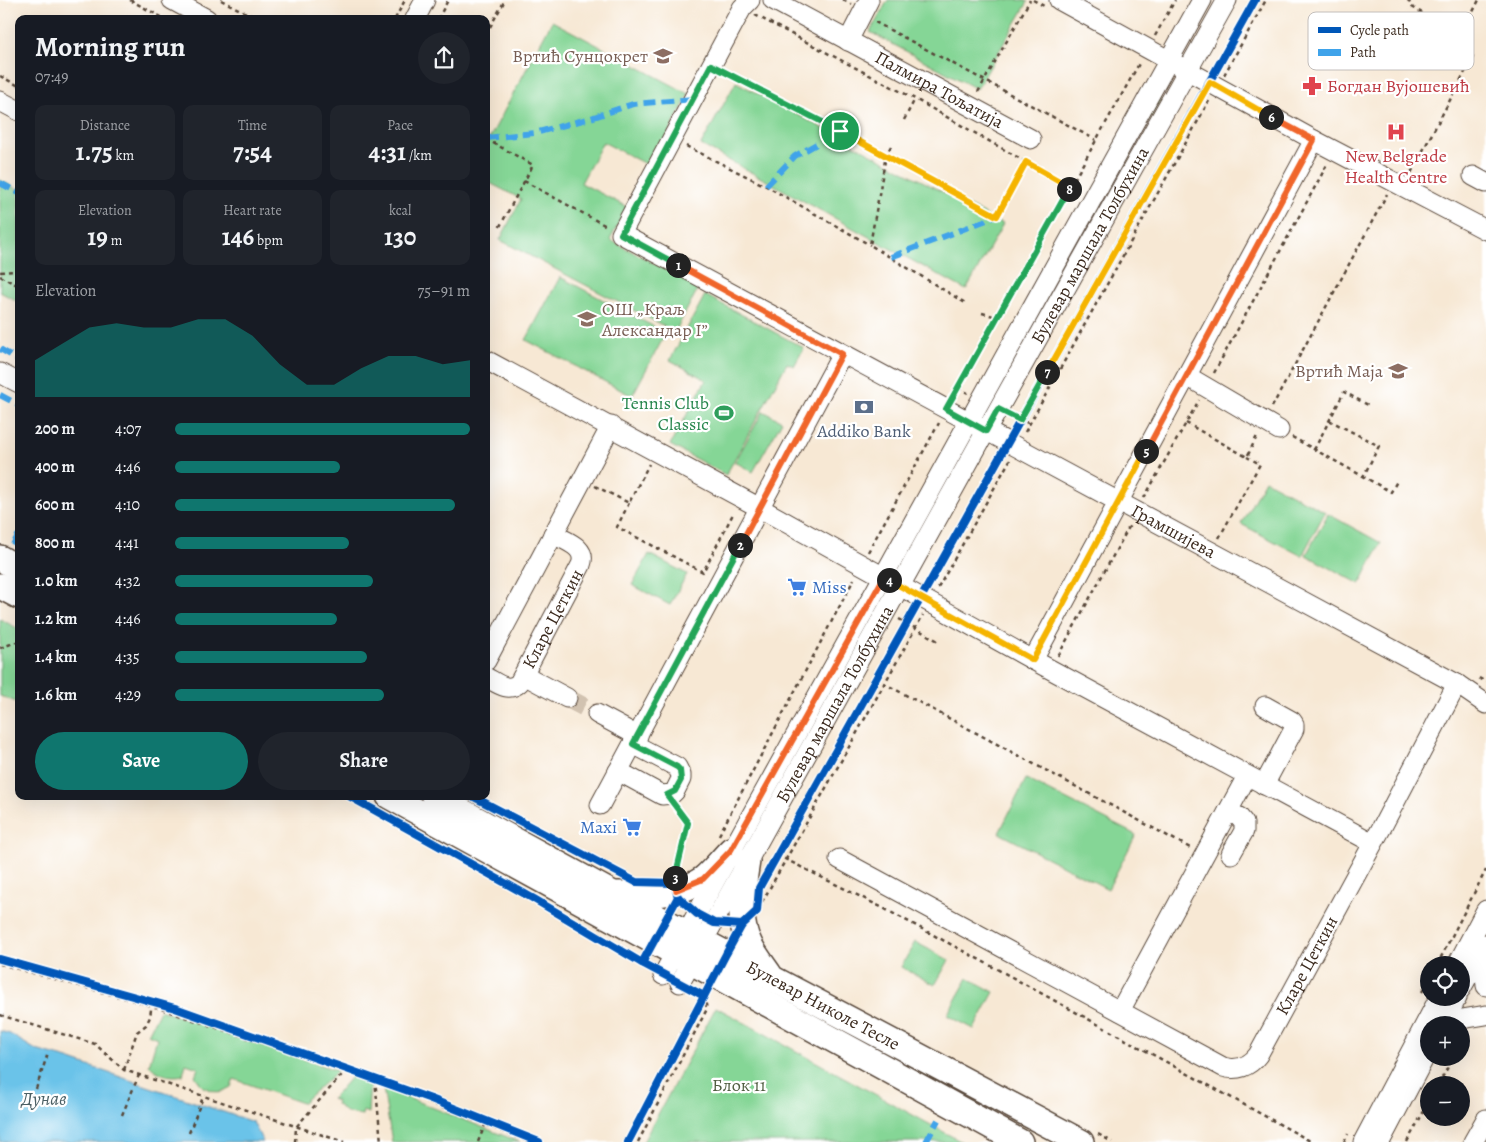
<!DOCTYPE html>
<meta charset="utf-8">
<style>
body{margin:0;font-family:Alegreya,serif;background:#20242c;color:#f1f3f6;height:100vh;display:flex;flex-direction:column;font-size:19px;white-space:nowrap}
*{box-sizing:border-box;margin:0}
p{font-size:16px;color:#9ea1a6}
.icon{flex:none;width:28px;height:28px;fill:none;stroke:currentColor;stroke-width:2;stroke-linecap:round;stroke-linejoin:round}
.map{position:relative;flex:1;overflow:hidden}
.drawer{position:absolute;left:15px;top:15px;width:475px;height:785px;display:flex;flex-direction:column;background:#171b24;border-radius:10px;box-shadow:0 5px 20px #0002}
.drawer>*{flex:none}
.fabs{position:absolute;left:1420px;top:956px;display:grid;gap:10px}
.fabs a{display:grid;place-items:center;width:50px;height:50px;border-radius:50%;background:#171b24;box-shadow:0 5px 20px #0002;font-size:25px}
.pin{position:absolute;display:grid;place-items:center;width:42px;height:42px;color:#fff;margin:-21px;border:2px solid #fff;border-radius:50%;box-shadow:0 1px 5px #0007}
.km{position:absolute;width:25px;height:25px;margin:-12px;border-radius:50%;background:#222;color:#fff;font-size:14px;line-height:25px;text-align:center}
.round{display:grid;place-items:center;flex:none;width:52px;height:52px;border-radius:26px;background:#20242c}
.head{display:flex;align-items:center;justify-content:space-between;height:85px;padding:0 20px}
h1{font-size:28px;font-weight:700;line-height:38px}
.stats{display:grid;grid-template-columns:repeat(3,1fr);gap:8px;height:85px;padding:5px 20px}
.stats div{display:grid;align-content:center;border-radius:10px;background:#20242c;text-align:center}
.stats b{font-size:25px;font-weight:700}
.stats small{font-size:14px;font-weight:400}
.stats p{font-size:14px}
.chart{height:140px;padding:10px 20px}
.chart p{display:flex;justify-content:space-between}
.chart svg{width:100%;height:90px;margin-top:5px;fill:#0f766e;opacity:.7}
.button{display:flex;gap:10px;margin-top:auto;padding:10px 20px}
.button a{flex:1;height:58px;border-radius:30px;background:#0f766e;color:#fff;font-size:20px;font-weight:700;line-height:58px;text-align:center}
.button a+a{background:#20242c;color:#f1f3f6}
ul{padding:0 20px;list-style:none;font-size:16px}
li{display:grid;grid-template-columns:80px 60px 1fr;align-items:center;height:38px}
li i{height:12px;border-radius:6px;background:#0f766e}
.map>svg:first-child{display:block}
.green{fill:#85d696;stroke:#60805a}
.water{fill:#6bc3e9;stroke:#537684}
.lines{fill:none;stroke-linecap:round;stroke-linejoin:round}
.minor-tunnel{stroke:#d1c2b0;stroke-width:19;stroke-dasharray:19 9;stroke-linecap:butt}
.minor-casing{stroke:#574639;stroke-width:21}
.major-casing{stroke:#574639;stroke-width:28}
.path{stroke:#574639;stroke-width:2.5;stroke-dasharray:4 4;stroke-linecap:butt}
.minor{stroke:#fff;stroke-width:19}
.major{stroke:#fff;stroke-width:25}
.quiet{stroke:#3fa3ea;stroke-width:6;stroke-dasharray:12 6;stroke-linecap:butt}
.cycleway-casing{stroke:#fff;stroke-width:11}
.cycleway{stroke:#0057b8;stroke-width:8}
.split-1-casing{stroke:#fff;stroke-width:10}
.split-2-casing{stroke:#fff;stroke-width:10}
.split-3-casing{stroke:#fff;stroke-width:10}
.split-4-casing{stroke:#fff;stroke-width:10}
.split-5-casing{stroke:#fff;stroke-width:10}
.split-6-casing{stroke:#fff;stroke-width:10}
.split-7-casing{stroke:#fff;stroke-width:10}
.split-8-casing{stroke:#fff;stroke-width:10}
.split-9-casing{stroke:#fff;stroke-width:10}
.split-1{stroke:#22a559;stroke-width:6}
.split-2{stroke:#f0652b;stroke-width:6}
.split-3{stroke:#22a559;stroke-width:6}
.split-4{stroke:#f0652b;stroke-width:6}
.split-5{stroke:#f5b400;stroke-width:6}
.split-6{stroke:#f0652b;stroke-width:6}
.split-7{stroke:#f5b400;stroke-width:6}
.split-8{stroke:#22a559;stroke-width:6}
.split-9{stroke:#f5b400;stroke-width:6}
.labels{text-anchor:middle;stroke-width:4.5;stroke-linejoin:round;paint-order:stroke}
.education-label{font-size:18px;fill:#785e54;stroke:#fff;text-anchor:end}
.health-label{font-size:18px;fill:#be3a42;stroke:#fff;text-anchor:start}
.street-label{font-size:18px;fill:#3b2a1e;stroke:#fff}
.leisure-label{font-size:18px;fill:#27864d;stroke:#fff;text-anchor:end}
.service-label{font-size:18px;fill:#4e5e75;stroke:#fff}
.shop-label{font-size:18px;fill:#366cbe;stroke:#fff;text-anchor:start}
.park-label{font-size:18px;fill:#515e42;stroke:#fff}
.water-label{font-size:19px;font-style:italic;fill:#4c6065;stroke:#fff}
.key{fill:#fff;stroke:#c4bfbc;stroke-width:1}
.key-label{font-size:14px;fill:#3b2a1e}
</style>
<div class="map">
<svg width="1486" height="1142" viewBox="0 0 1486 1142">
<rect width="100%" height="100%" fill="#fff"/>
<filter id="ink" filterUnits="userSpaceOnUse"><feTurbulence type="fractalNoise" baseFrequency=".02" numOctaves="2"/><feDisplacementMap in="SourceGraphic" scale="10" xChannelSelector="R" yChannelSelector="G"/><feConvolveMatrix kernelMatrix="1 2 1 2 8 2 1 2 1" color-interpolation-filters="sRGB"/></filter>
<filter id="wash" filterUnits="userSpaceOnUse"><feTurbulence type="fractalNoise" baseFrequency=".0096" numOctaves="4" result="noise"/><feDisplacementMap in="SourceGraphic" scale="20" xChannelSelector="R" yChannelSelector="G"/><feGaussianBlur stdDeviation="1.12" result="paint"/><feColorMatrix in="noise" values="0 0 0 0 0 0 0 0 0 0 0 0 0 0 0 0 0 1.4 0 .05"/><feComposite in="paint" operator="in"/></filter>
<g filter="url(#wash)">
<rect width="100%" height="100%" fill="#f7e8d4"/>
<!-- green -->
<g class="green">
<path d="M888,0H1024L1028,2L977,89L870,32Z"/>
<path d="M552,21L689,94L651,167L603,142L581,183L627,207L610,240L699,287L675,332L500,240L521,199L486,181V145Z"/>
<path d="M736,82L1003,224L966,290L701,145Z"/>
<path d="M1161,99L994,399L992,398L1156,100Z"/>
<path d="M0,180L19,190V302L0,292Z"/>
<path d="M560,277L666,333L632,396L526,340Z"/>
<path d="M705,295L804,348L794,366L787,363L726,475L670,445L706,380L670,360Z"/>
<path d="M763,411L782,421L753,472L735,462Z"/>
<path d="M1265,480L1325,512L1302,556L1241,524Z"/>
<path d="M1328,514L1381,543L1360,584L1306,555Z"/>
<path d="M649,554L687,574L670,605L632,585Z"/>
<path d="M0,619L19,629V703L0,696Z"/>
<path d="M1026,779L1136,835L1108,889L999,833Z"/>
<path d="M915,942L949,960L935,985L901,967Z"/>
<path d="M968,978L994,992L974,1029L947,1015Z"/>
<path d="M716,1007L962,1142H643Z"/>
<path d="M160,1010L338,1071L302,1103L234,1079L231,1087L219,1093L203,1087L195,1076L198,1068L186,1064L183,1075C170,1078 158,1074 149,1065L157,1038L148,1034Z"/>
<path d="M352,1076L370,1082L368,1113L363,1111L362,1115L347,1113L336,1104L337,1101L332,1099Z"/>
<path d="M383,1088L520,1142H392Z"/>
</g>
<!-- water -->
<path class="water" d="M0,1031L10,1034L36,1050L68,1059L253,1122L263,1142H0Z"/>
</g>
<g filter="url(#ink)">
<g class="lines">
<!-- minor-tunnel -->
<path class="minor-tunnel" d="M567,698L597,714"/>
<!-- minor casing -->
<g class="minor-casing">
<g id="minor">
<path d="M172,0L207,19"/>
<path id="s1" d="M750,0L742,8L621,234L1457,684L1486,704"/>
<path id="s2" d="M773,0L1031,139"/>
<path d="M1059,0L1314,140L1486,230"/>
<path d="M415,19L425,0"/>
<path d="M848,41L869,0"/>
<path d="M0,101L19,111"/>
<path d="M1473,176L1486,183"/>
<path d="M486,360L760,508L1033,660L1373,843"/>
<path d="M0,373L19,383"/>
<path d="M1187,376L1279,430"/>
<path d="M1033,660L1314,140"/>
<path d="M486,661L611,426"/>
<path d="M524,675L567,698"/>
<path id="s3" d="M486,677C497,683 508,693 519,683L581,565C588,547 565,541 553,534"/>
<path d="M597,714L638,736"/>
<path d="M618,771L662,795L672,794L675,791L681,779V775L677,767L633,744"/>
<path d="M1264,785L1294,729V724L1292,721L1265,706"/>
<path d="M600,805L842,354"/>
<path d="M1228,811L1239,817L1244,823V831L1231,854"/>
<path id="s4" d="M839,859L1223,1067C1237,1071 1249,1067 1258,1055L1382,827L1457,684"/>
<path d="M1483,950L1486,986"/>
<path d="M1457,965L1486,910"/>
<path d="M663,975L1202,0"/>
<path id="s5" d="M680,983L986,431L1227,0"/>
<path d="M1461,989L1486,944"/>
<path d="M1120,1011L1247,776"/>
<path d="M1442,1025L1457,998"/>
<path d="M1444,1025L1462,1019L1486,1015"/>
<path d="M1363,1142L1439,998"/>
<path d="M1380,1142L1429,1049"/>
<path d="M1473,1142L1486,1119"/>
</g>
</g>
<!-- major casing -->
<g class="major-casing">
<g id="major">
<path d="M0,558L19,569"/>
<path d="M0,586L19,596"/>
<path d="M389,796L1020,1142"/>
<path id="s6" d="M434,796L613,894L1081,1142"/>
<path d="M747,861C743,889 736,918 750,945C755,955 763,965 769,974"/>
<path d="M618,894C647,895 679,896 703,879C713,871 722,859 731,850"/>
</g>
</g>
<!-- path -->
<g class="path">
<path d="M130,0L165,19"/>
<path d="M221,0L258,19"/>
<path d="M843,0L851,4"/>
<path d="M1033,0L1044,6"/>
<path d="M1408,0L1412,7L1460,36L1473,57L1411,173"/>
<path d="M755,15L915,99L1070,187"/>
<path d="M395,19L405,0"/>
<path d="M438,19L448,0"/>
<path d="M875,22L1096,140"/>
<path d="M486,34L505,0"/>
<path d="M1155,36L1175,0"/>
<path d="M1455,47L1479,0"/>
<path d="M726,72L840,131L997,216L1026,162"/>
<path d="M1224,75L1266,0"/>
<path d="M0,76L19,86"/>
<path d="M978,92L1030,0"/>
<path d="M904,120L915,99"/>
<path d="M486,139L533,165L498,230"/>
<path d="M686,146L766,186L870,245"/>
<path d="M891,146L886,155L870,245L967,304"/>
<path d="M524,181L608,227"/>
<path d="M0,272L19,271"/>
<path d="M0,276L19,286"/>
<path d="M982,313L997,317"/>
<path d="M1214,373L1328,163"/>
<path d="M958,388L968,393"/>
<path d="M953,396L1140,62"/>
<path d="M1272,407L1387,194"/>
<path d="M1011,415L1030,424"/>
<path d="M1329,420L1379,446L1363,477"/>
<path d="M1186,423L1247,457L1258,434"/>
<path d="M1025,432L1209,101"/>
<path d="M1292,437L1391,492L1397,481"/>
<path d="M1314,450L1344,392L1368,405"/>
<path d="M595,486L629,503L649,464"/>
<path d="M1144,498L1199,400"/>
<path d="M629,503L617,527L703,572L734,512"/>
<path d="M1219,538L1260,464L1247,457"/>
<path d="M868,552L939,423"/>
<path d="M938,588L1010,460"/>
<path d="M899,619L940,642"/>
<path d="M0,648L19,641"/>
<path d="M1058,656L1130,525"/>
<path d="M1479,678L1486,682"/>
<path d="M876,679L1192,849"/>
<path d="M719,835L854,579"/>
<path d="M777,855L883,908L1008,975L1312,1142"/>
<path d="M677,872L689,823L677,808"/>
<path d="M762,902L923,615"/>
<path d="M0,964L152,1006L374,1081L528,1142"/>
<path d="M1437,965L1486,870"/>
<path d="M1422,992L1429,980"/>
<path d="M0,1015L95,1044L124,1070L344,1142"/>
<path d="M1461,1042L1465,1034"/>
<path d="M124,1070L137,1032L146,1025L150,1017L152,1002"/>
<path d="M375,1079L381,1142"/>
<path d="M1438,1085L1453,1058"/>
<path d="M36,1089L48,1053"/>
<path d="M122,1115L139,1075"/>
<path d="M189,1133L203,1097"/>
<path d="M1098,1134L1112,1142"/>
<path d="M295,1142L296,1127L347,1069"/>
<path d="M478,1142L485,1125"/>
<path d="M638,1142L707,1009L704,996"/>
<path d="M1344,1142L1348,1134"/>
<path d="M1407,1142L1429,1102"/>
</g>
<!-- minor -->
<use href="#minor" class="minor"/>
<!-- major -->
<use href="#major" class="major"/>
<!-- quiet -->
<g class="quiet">
<path d="M486,138L535,133L591,118L633,104L693,99"/>
<path d="M0,183L19,193"/>
<path d="M766,186L795,156L840,131"/>
<path d="M891,257L997,216"/>
<path d="M0,349L19,360"/>
<path d="M0,395L19,405"/>
<path d="M13,545L19,534"/>
<path d="M926,1142L938,1120"/>
</g>
<!-- cycleway casing -->
<g class="cycleway-casing">
<g id="cycleway">
<path d="M349,796L534,899L642,963L704,996"/>
<path d="M472,796L636,882L674,883L678,897L642,963"/>
<path d="M678,897L697,914L714,923L742,925"/>
<path d="M0,959L175,1008L431,1099L539,1142"/>
<path d="M628,1142L726,954L742,925L757,911L759,888L1255,0"/>
</g>
</g>
<!-- cycleway -->
<use href="#cycleway" class="cycleway"/>
</g>
</g>
<g class="lines" filter="url(#ink)">
<!-- split-1 casing -->
<g class="split-1-casing">
<path id="split-1" d="M678,265L621,234L711,65L840,131"/>
</g>
<!-- split-2 casing -->
<g class="split-2-casing">
<path id="split-2" d="M678,265L842,354L740,545"/>
</g>
<!-- split-3 casing -->
<g class="split-3-casing">
<path id="split-3" d="M675,878L688,823L667,795L675,791L681,780L680,770L677,767L633,744L740,545"/>
</g>
<!-- split-4 casing -->
<g class="split-4-casing">
<path id="split-4" d="M675,878L674,883L676,890L703,879L731,850L884,577L889,580"/>
</g>
<!-- split-5 casing -->
<g class="split-5-casing">
<path id="split-5" d="M889,580L1033,660L1146,451"/>
</g>
<!-- split-6 casing -->
<g class="split-6-casing">
<path id="split-6" d="M1146,451L1314,140L1271,117"/>
</g>
<!-- split-7 casing -->
<g class="split-7-casing">
<path id="split-7" d="M1047,372L1210,82L1271,117"/>
</g>
<!-- split-8 casing -->
<g class="split-8-casing">
<path id="split-8" d="M1047,372L1020,420L998,409L986,431L946,409L1069,189"/>
</g>
<!-- split-9 casing -->
<g class="split-9-casing">
<path id="split-9" d="M840,131L997,216L1026,162L1070,187L1069,189"/>
</g>
<!-- split-1 -->
<use href="#split-1" class="split-1"/>
<!-- split-2 -->
<use href="#split-2" class="split-2"/>
<!-- split-3 -->
<use href="#split-3" class="split-3"/>
<!-- split-4 -->
<use href="#split-4" class="split-4"/>
<!-- split-5 -->
<use href="#split-5" class="split-5"/>
<!-- split-6 -->
<use href="#split-6" class="split-6"/>
<!-- split-7 -->
<use href="#split-7" class="split-7"/>
<!-- split-8 -->
<use href="#split-8" class="split-8"/>
<!-- split-9 -->
<use href="#split-9" class="split-9"/>
</g>
<!-- icons -->
<defs>
<g id="school-bare" transform="scale(1.5)"><path d="M0-5L7-2L0 1L-7-2ZM-4 1L0 2.5L4 1V4Q0 6-4 4Z" fill="#8d6e63" stroke="#fff" stroke-width="2.5" paint-order="stroke"/></g>
<g id="pharmacy-bare" transform="scale(1.5)"><path d="M-2-6h4v4h4v4h-4v4h-4v-4h-4v-4h4Z" fill="#e0444e" stroke="#fff" stroke-width="2.5" paint-order="stroke"/></g>
<g id="hospital-bare" transform="scale(1.5)"><path d="M-5-5h3v3.5h4V-5h3V5h-3V1.5h-4V5h-3Z" fill="#e0444e" stroke="#fff" stroke-width="2.5" paint-order="stroke"/></g>
<g id="bank-bare" transform="scale(1.5)"><path d="M-6-4H6V4H-6ZM0-2.3a2.3 2.3 0 1 0 0 4.6a2.3 2.3 0 1 0 0-4.6Z" fill="#5c6f8a" stroke="#fff" stroke-width="2.5" paint-order="stroke"/></g>
<g id="stadium-bare" transform="scale(1.5)"><path d="M0-5a6.5 5 0 1 0 0 10a6.5 5 0 1 0 0-10ZM-3.5-1.8h7v3.6h-7Z" fill="#2e9e5b" stroke="#fff" stroke-width="2.5" paint-order="stroke"/></g>
<g id="supermarket-bare" transform="scale(1.5)"><path d="M-6-5.5h2.5l.6 2H6L4.5 2H-2.5L-4.4-4H-6ZM-1.5 3.2a1.3 1.3 0 1 0 .1 0ZM3 3.2a1.3 1.3 0 1 0 .1 0Z" fill="#3f7fe0" stroke="#fff" stroke-width="2.5" paint-order="stroke"/></g>
</defs>
<g fill-rule="evenodd">
<use href="#school-bare" x="663" y="56"/>
<use href="#pharmacy-bare" x="1312" y="86"/>
<use href="#hospital-bare" x="1396" y="132"/>
<use href="#school-bare" x="587" y="319"/>
<use href="#school-bare" x="1398" y="371"/>
<use href="#bank-bare" x="864" y="407"/>
<use href="#stadium-bare" x="724" y="413"/>
<use href="#supermarket-bare" x="797" y="587"/>
<use href="#supermarket-bare" x="632" y="827"/>
</g>
<g class="labels">
<!-- education labels -->
<g class="education-label">
<text x="648" y="62">Вртић Сунцокрет</text>
<text x="602" y="315" text-anchor="start">ОШ „Краљ<tspan x="602" dy="21">Александар I”</tspan></text>
<text x="1383" y="377">Вртић Маја</text>
</g>
<!-- health labels -->
<g class="health-label">
<text x="1327" y="92">Богдан Вујошевић</text>
<text x="1396" y="162" text-anchor="middle">New Belgrade<tspan x="1396" dy="21">Health Centre</tspan></text>
</g>
<!-- street labels -->
<g class="street-label">
<text dy="6" stroke="none"><textPath href="#s2" startOffset="189">Палмира Тољатија</textPath></text>
<text dy="6" stroke="none"><textPath href="#s5" startOffset="844">Булевар маршала Толбухина</textPath></text>
<text dy="6" stroke="none"><textPath href="#s1" startOffset="895">Грамшијева</textPath></text>
<text dy="6" stroke="none"><textPath href="#s3" startOffset="109">Кларе Цеткин</textPath></text>
<text dy="6" stroke="none"><textPath href="#s5" startOffset="319">Булевар маршала Толбухина</textPath></text>
<text dy="6" stroke="none"><textPath href="#s4" startOffset="578">Кларе Цеткин</textPath></text>
<text dy="6" stroke="none"><textPath href="#s6" startOffset="442">Булевар Николе Тесле</textPath></text>
</g>
<!-- leisure labels -->
<g class="leisure-label">
<text x="709" y="409">Tennis Club<tspan x="709" dy="21">Classic</tspan></text>
</g>
<!-- service labels -->
<g class="service-label">
<text x="864" y="437">Addiko Bank</text>
</g>
<!-- shop labels -->
<g class="shop-label">
<text x="812" y="593">Miss</text>
<text x="617" y="833" text-anchor="end">Maxi</text>
</g>
<!-- park labels -->
<g class="park-label">
<text x="739" y="1091">Блок 11</text>
</g>
<!-- water labels -->
<g class="water-label">
<text x="44" y="1105">Дунав</text>
</g>
</g>
<!-- legend -->
<rect x="1308" y="12" width="166" height="58" rx="8" class="key"/>
<rect x="1318" y="27" width="23" height="6" fill="#0057b8"/>
<rect x="1318" y="49" width="23" height="7" fill="#3fa3ea"/>
<g class="key-label">
<text x="1350" y="35">Cycle path</text>
<text x="1350" y="57">Path</text>
</g>
</svg>
<div class="fabs">
<a><svg class="icon" aria-label="locate" viewBox="0 0 24 24"><circle cx="12" cy="12" r="6"/><path d="M12 2v4M12 18v4M2 12h4M18 12h4"/></svg></a>
<a>+</a>
<a>−</a>
</div>
<div class="pin" style="left:840px;top:131px;background:#1e9e55"><svg class="icon" aria-label="arrive" viewBox="0 0 24 24"><path d="M6 21V4h12l-3 4 3 4H6"/></svg></div>
<b class="km" style="left:678px;top:265px">1</b>
<b class="km" style="left:740px;top:545px">2</b>
<b class="km" style="left:675px;top:878px">3</b>
<b class="km" style="left:889px;top:580px">4</b>
<b class="km" style="left:1146px;top:451px">5</b>
<b class="km" style="left:1271px;top:117px">6</b>
<b class="km" style="left:1047px;top:372px">7</b>
<b class="km" style="left:1069px;top:189px">8</b>
<section class="drawer">
<div class="head"><div><h1>Morning run</h1><p>07:49</p></div><a class="round"><svg class="icon" aria-label="share" viewBox="0 0 24 24"><path d="M12 15V3M7 8l5-5 5 5M5 13v7h14v-7"/></svg></a></div>
<div class="stats">
<div><p>Distance</p><b>1.75<small> km</small></b></div>
<div><p>Time</p><b>7:54</b></div>
<div><p>Pace</p><b>4:31<small> /km</small></b></div>
</div>
<div class="stats">
<div><p>Elevation</p><b>19<small> m</small></b></div>
<div><p>Heart rate</p><b>146<small> bpm</small></b></div>
<div><p>kcal</p><b>130</b></div>
</div>
<div class="chart"><p><span>Elevation</span>75–91 m</p>
<svg viewBox="0 0 160 44" preserveAspectRatio="none"><path d="M0 44V26L10 18L20 10L30 8L40 10L50 10L60 6L70 6L80 14L90 28L100 38L110 38L120 30L130 24L140 24L150 28L160 26V44z"/></svg>
</div>
<ul>
<li><b>200 m</b>4:07<i style="width:100%"></i></li>
<li><b>400 m</b>4:46<i style="width:56%"></i></li>
<li><b>600 m</b>4:10<i style="width:95%"></i></li>
<li><b>800 m</b>4:41<i style="width:59%"></i></li>
<li><b>1.0 km</b>4:32<i style="width:67%"></i></li>
<li><b>1.2 km</b>4:46<i style="width:55%"></i></li>
<li><b>1.4 km</b>4:35<i style="width:65%"></i></li>
<li><b>1.6 km</b>4:29<i style="width:71%"></i></li>
</ul>
<div class="button"><a>Save</a><a>Share</a></div>
</section>
</div>
